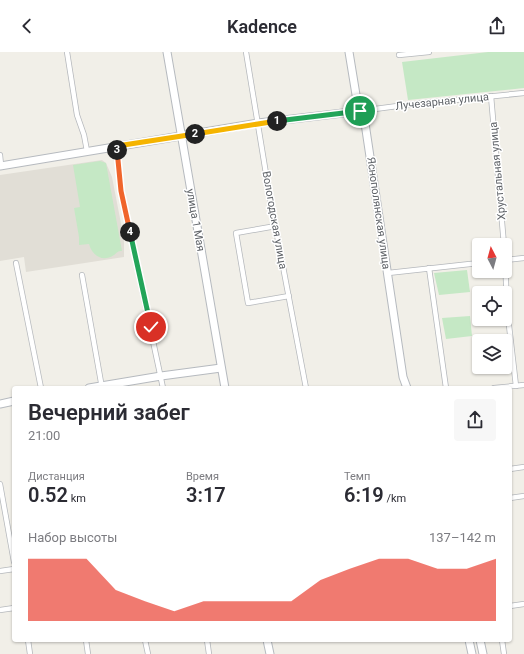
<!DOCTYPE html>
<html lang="ru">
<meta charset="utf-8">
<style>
body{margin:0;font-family:Roboto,sans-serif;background:#f7f7f7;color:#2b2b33;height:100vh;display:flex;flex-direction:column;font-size:15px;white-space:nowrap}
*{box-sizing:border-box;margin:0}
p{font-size:13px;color:#7c7c81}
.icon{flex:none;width:22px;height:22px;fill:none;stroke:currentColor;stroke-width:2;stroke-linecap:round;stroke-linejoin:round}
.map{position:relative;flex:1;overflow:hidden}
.sheet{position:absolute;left:12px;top:334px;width:500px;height:256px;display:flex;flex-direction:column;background:#fff;border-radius:4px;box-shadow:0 1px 3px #0004}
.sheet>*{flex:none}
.needle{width:26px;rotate:354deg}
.controls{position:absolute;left:472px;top:186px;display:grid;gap:8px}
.controls a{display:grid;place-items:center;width:40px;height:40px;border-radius:4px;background:#fff;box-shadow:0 1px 3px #0004;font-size:20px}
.pin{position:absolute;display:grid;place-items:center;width:34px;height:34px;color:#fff;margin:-17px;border:2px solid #fff;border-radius:50%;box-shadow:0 1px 4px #0007}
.km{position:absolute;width:20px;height:20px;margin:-10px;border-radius:50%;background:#222;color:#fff;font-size:11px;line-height:20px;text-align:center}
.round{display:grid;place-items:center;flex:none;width:42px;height:42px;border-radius:4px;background:#f7f7f7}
.summary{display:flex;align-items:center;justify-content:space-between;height:68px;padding:0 16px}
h1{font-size:22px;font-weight:600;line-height:30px}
.metrics{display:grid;grid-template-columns:repeat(3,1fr);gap:6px;height:68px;padding:4px 16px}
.metrics div{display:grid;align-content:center}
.metrics b{font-size:20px;font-weight:600}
.metrics small{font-size:11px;font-weight:400}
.metrics p{font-size:11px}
.chart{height:112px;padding:8px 16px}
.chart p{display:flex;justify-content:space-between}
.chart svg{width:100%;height:72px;margin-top:4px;fill:#ea4335;opacity:.7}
header{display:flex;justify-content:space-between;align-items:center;height:52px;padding:0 16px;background:#fff;font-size:18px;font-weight:600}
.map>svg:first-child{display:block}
.education{fill:#e1ded6}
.green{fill:#c5e8c5}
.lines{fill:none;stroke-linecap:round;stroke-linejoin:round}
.street-casing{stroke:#b5b8bc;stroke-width:6}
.secondary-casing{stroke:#b6babf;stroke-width:9}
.street{stroke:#fff;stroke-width:4.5}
.secondary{stroke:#fff;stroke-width:7}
.split-1-casing{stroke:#fff;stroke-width:8}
.split-2-casing{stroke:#fff;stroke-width:8}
.split-3-casing{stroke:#fff;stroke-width:8}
.split-4-casing{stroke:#fff;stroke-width:8}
.split-5-casing{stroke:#fff;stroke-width:8}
.split-1{stroke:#22a559;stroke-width:5}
.split-2{stroke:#f5b400;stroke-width:5}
.split-3{stroke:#f5b400;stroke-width:5}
.split-4{stroke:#f0652b;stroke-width:5}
.split-5{stroke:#22a559;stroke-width:5}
.labels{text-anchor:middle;stroke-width:3;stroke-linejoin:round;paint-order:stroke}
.street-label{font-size:11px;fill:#5f6368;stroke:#fff}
</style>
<header><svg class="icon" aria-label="back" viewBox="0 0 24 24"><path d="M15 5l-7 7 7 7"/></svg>Kadence<svg class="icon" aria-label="share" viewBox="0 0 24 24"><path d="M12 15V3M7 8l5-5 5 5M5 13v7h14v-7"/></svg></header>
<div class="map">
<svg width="524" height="602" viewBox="0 0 524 602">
<rect width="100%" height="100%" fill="#f1efe8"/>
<!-- education -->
<path class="education" d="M102,108L106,111L112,125L124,187V205L26,220L24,205L0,209V123Z"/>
<!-- green -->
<g class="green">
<path d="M488,0H524V36L408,48L402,10Z"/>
<path d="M100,109L106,111L122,199C117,199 117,201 114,203C102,211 92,203 89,192L79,193V185L74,156L80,155L73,113Z"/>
<path d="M467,218L470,240L439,243L434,221Z"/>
<path d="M470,264L472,284L446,287L442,266Z"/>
</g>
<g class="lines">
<!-- street casing -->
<g class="street-casing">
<g id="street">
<path d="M67,0L77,63L84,83L87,99"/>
<path d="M246,0L270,146L306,336"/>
<path d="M399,3L429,0"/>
<path d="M491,44L504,193"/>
<path d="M360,59L405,53L524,41"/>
<path d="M117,94L121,139L163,336"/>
<path d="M0,103L1,113"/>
<path d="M276,174L236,181L248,251L289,244"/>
<path d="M505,205L507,256L516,334"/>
<path d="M505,208L524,206"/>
<path d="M16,211L41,336"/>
<path d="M429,216L446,336"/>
<path d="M388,221L479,211"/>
<path d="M82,223L102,336"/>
<path d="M494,336L524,333"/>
<path d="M510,417L524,415"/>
<path d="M0,432L14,510"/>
<path d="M510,446L524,444"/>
<path d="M0,519L14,517"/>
<path d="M510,554L524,552"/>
<path d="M0,558L14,556"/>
<path d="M28,588L30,602"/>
<path d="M86,588L88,602"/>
<path d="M145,588L148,602"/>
<path d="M207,588L209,602"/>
<path d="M502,588L504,602"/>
</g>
</g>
<!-- secondary casing -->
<g class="secondary-casing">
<g id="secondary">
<path d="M167,0L225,336"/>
<path d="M349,0L358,55L364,65L366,78L403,325L407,336"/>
<path d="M0,114L258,71L360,59"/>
<path d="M89,336L161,324L221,316"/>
<path d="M0,352L14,349"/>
<path d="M267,588L270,602"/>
<path d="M469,588L472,602"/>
<path d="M480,588L483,602"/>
</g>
</g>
<!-- street -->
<use href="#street" class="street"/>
<!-- secondary -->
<use href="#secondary" class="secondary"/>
</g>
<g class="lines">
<!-- split-1 casing -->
<g class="split-1-casing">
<path id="split-1" d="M277,69L360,59"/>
</g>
<!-- split-2 casing -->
<g class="split-2-casing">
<path id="split-2" d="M195,82L277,69"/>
</g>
<!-- split-3 casing -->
<g class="split-3-casing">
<path id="split-3" d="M117,98V94L195,82"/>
</g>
<!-- split-4 casing -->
<g class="split-4-casing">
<path id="split-4" d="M117,98L121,139L130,180"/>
</g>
<!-- split-5 casing -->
<g class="split-5-casing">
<path id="split-5" d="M130,180L151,275"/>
</g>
<!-- split-1 -->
<use href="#split-1" class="split-1"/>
<!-- split-2 -->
<use href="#split-2" class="split-2"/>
<!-- split-3 -->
<use href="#split-3" class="split-3"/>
<!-- split-4 -->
<use href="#split-4" class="split-4"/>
<!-- split-5 -->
<use href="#split-5" class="split-5"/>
</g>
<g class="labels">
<!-- street labels -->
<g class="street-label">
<text transform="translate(442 49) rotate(-6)" y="4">Лучезарная улица</text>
<text transform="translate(497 119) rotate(-95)" y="4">Хрустальная улица</text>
<text transform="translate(379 161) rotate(82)" y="4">Яснополянская улица</text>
<text transform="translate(196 168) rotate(80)" y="4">улица 1 Мая</text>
<text transform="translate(275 168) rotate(80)" y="4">Вологодская улица</text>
</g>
</g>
</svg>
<div class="controls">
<a><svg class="needle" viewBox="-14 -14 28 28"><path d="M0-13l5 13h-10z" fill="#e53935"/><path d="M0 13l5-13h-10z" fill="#7c7c81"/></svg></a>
<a><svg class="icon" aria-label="locate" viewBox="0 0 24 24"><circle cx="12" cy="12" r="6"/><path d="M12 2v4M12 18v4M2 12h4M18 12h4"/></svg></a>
<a><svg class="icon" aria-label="layers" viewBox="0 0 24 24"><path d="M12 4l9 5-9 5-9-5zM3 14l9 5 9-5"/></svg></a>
</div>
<div class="pin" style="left:360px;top:59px;background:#1e9e55"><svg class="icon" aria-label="arrive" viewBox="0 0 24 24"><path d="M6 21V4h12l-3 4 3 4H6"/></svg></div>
<div class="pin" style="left:151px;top:275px;background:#d93025"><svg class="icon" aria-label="check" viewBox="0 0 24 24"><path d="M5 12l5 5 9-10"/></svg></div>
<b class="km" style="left:277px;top:69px">1</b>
<b class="km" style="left:195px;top:82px">2</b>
<b class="km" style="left:117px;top:98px">3</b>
<b class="km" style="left:130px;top:180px">4</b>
<section class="sheet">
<div class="summary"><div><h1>Вечерний забег</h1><p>21:00</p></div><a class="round"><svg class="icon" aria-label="share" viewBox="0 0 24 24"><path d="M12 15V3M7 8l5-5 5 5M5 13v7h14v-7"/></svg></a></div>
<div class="metrics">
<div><p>Дистанция</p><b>0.52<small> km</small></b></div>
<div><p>Время</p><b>3:17</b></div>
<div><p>Темп</p><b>6:19<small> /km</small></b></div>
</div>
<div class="chart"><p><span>Набор высоты</span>137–142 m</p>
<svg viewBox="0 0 160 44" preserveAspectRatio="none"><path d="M0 44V6L10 6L20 6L30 25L40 32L50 38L60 32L70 32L80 32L90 32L100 19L110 12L120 6L130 6L140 12L150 12L160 6V44z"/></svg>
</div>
</section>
</div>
